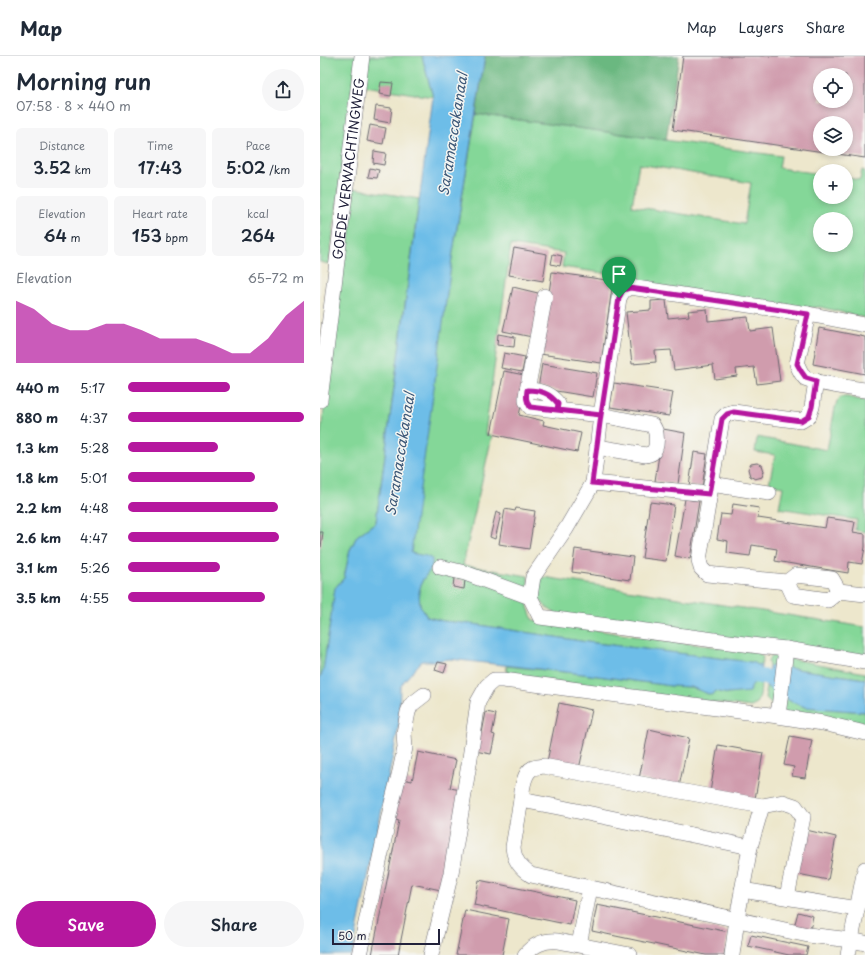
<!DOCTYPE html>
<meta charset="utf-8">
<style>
body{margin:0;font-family:"Playpen Sans",sans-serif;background:#f6f6f7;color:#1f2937;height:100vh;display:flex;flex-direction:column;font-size:15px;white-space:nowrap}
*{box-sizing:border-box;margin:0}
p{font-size:13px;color:#747a83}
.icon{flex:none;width:22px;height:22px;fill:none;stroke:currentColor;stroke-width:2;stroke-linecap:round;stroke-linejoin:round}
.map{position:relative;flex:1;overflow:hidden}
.side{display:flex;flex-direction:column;background:#fff;width:320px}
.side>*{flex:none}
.controls{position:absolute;left:493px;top:12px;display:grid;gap:8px}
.controls a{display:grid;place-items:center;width:40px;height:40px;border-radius:50%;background:#fff;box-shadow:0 2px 6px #0003;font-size:20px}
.scale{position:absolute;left:12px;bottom:10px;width:108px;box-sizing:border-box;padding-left:4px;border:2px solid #22223b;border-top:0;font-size:11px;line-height:14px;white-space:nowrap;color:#22223b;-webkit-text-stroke:3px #f6f6f2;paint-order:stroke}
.pin{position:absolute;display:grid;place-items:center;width:34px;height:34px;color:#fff;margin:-41px -17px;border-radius:50% 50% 50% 0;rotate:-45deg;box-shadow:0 0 4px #0007}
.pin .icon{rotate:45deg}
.round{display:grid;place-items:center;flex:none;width:42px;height:42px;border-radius:21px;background:#f6f6f7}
.headline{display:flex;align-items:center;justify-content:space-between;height:68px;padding:0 16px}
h1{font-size:22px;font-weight:600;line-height:30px}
.figures{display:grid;grid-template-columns:repeat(3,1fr);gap:6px;height:68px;padding:4px 16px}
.figures div{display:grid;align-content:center;border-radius:6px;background:#f6f6f7;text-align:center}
.figures b{font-size:17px;font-weight:600}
.figures small{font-size:11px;font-weight:400}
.figures p{font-size:11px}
.chart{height:112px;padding:8px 16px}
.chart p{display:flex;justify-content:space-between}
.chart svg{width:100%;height:72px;margin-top:4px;fill:#b5179e;opacity:.7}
.cta{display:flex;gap:8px;margin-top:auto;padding:8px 16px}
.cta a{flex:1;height:46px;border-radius:24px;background:#b5179e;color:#fff;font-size:16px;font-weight:600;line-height:46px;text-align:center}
.cta a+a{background:#f6f6f7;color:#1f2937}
ul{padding:0 16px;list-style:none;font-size:13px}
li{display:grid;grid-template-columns:64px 48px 1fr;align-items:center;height:30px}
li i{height:10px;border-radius:5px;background:#b5179e}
header{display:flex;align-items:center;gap:24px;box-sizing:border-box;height:56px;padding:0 20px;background:#fff;border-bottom:1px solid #e0e1e3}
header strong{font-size:19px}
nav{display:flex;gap:22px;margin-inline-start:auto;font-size:14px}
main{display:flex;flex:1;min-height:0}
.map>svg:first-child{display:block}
.green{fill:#84d798;stroke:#537c6a;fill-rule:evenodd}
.forest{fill:#6bb880;stroke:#466d5e}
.water{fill:#6dbde8;stroke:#487092}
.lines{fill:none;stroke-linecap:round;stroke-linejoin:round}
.canal{stroke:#6dbde8;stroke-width:15}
.building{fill:#d09cad;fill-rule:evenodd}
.minor-casing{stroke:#69676e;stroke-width:16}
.minor{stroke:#fff;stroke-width:15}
.route-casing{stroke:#fff;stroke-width:8}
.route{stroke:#b5179e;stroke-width:5}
.labels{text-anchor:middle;stroke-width:3;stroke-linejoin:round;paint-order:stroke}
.street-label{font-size:13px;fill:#22223b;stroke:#f6f6f2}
.water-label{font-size:14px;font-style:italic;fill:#3c5878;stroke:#f6f6f2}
</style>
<header>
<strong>Map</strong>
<nav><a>Map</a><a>Layers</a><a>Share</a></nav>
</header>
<main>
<section class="side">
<div class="headline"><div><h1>Morning run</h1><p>07:58 · 8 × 440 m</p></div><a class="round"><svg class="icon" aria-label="share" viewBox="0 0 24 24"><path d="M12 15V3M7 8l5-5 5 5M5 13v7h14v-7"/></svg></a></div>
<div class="figures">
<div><p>Distance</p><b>3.52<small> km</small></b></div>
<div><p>Time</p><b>17:43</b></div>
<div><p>Pace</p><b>5:02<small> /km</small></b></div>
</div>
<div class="figures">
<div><p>Elevation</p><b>64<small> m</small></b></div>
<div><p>Heart rate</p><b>153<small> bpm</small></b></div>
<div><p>kcal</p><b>264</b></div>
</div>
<div class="chart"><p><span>Elevation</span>65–72 m</p>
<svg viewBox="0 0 160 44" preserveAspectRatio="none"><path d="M0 44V6L10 11L20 20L30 24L40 24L50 20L60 20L70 24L80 29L90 29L100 29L110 33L120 38L130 38L140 29L150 15L160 6V44z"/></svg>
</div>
<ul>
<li><b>440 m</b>5:17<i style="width:58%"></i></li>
<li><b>880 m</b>4:37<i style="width:100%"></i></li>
<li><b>1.3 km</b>5:28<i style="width:51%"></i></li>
<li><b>1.8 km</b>5:01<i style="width:72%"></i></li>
<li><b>2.2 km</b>4:48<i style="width:85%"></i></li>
<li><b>2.6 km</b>4:47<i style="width:86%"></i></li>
<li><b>3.1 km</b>5:26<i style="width:52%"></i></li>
<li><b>3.5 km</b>4:55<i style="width:78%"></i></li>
</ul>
<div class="cta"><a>Save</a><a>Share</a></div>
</section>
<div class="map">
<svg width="545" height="899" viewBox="0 0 545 899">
<rect width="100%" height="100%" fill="#f6f6f2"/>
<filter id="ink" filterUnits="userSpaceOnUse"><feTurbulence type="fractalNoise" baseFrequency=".025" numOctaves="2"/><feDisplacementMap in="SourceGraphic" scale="8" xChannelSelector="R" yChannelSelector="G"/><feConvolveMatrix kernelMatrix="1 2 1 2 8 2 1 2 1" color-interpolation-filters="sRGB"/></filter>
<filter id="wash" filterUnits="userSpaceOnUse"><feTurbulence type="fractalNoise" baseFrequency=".012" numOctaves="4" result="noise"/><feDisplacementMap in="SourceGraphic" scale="16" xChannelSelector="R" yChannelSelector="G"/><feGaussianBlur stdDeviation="0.9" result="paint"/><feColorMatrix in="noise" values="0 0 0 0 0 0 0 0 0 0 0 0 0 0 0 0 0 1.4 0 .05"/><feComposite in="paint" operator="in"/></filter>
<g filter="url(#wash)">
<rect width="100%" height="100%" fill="#ede7cc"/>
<!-- green -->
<g class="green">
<path d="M0,0H37L9,208L0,206Z"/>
<path d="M48,0H102L113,41L45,30Z"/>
<path d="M156,58L461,100L459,112L500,118V141H526V122L540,124L542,114L545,115V262L500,251L483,252L316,227L296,219L242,211L244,197L191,189L165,378L172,380L143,509L208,520V551L213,564L332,583L438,596L443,601L441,610L431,606L267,586L153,568L123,565L107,561L100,549L99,536L102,525L112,511L90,498L132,202ZM319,108L431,127L424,168L312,150ZM500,163H526V189H500Z"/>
<path d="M32,132L99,143L56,466L37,480L30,494L24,522L15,532L3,615L0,622V385Z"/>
<path d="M521,341H528L545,345V476L535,474L537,464L459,452L463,431L449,428L455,399L435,396L437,381L507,394L515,352L517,345Z"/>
<path d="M217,520L545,571V600L240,560C229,554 218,547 216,533C215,529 217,524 217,520Z"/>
<path d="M456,600L545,617V623L455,610L449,611L448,605L450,601Z"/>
<path d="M186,610L263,618L351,630L371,631L391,639L396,635L408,638L434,626L440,625C442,632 440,641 437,648L431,651L188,620Z"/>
<path d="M446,630L457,638L472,646L485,651L545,656V675L467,657L453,650L447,644L445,637Z"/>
</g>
<!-- forest -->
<path class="forest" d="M165,0H359L346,84L156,58Z"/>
<!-- water -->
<g class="water">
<path d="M102,0H165L132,202L91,497L106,500L112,503V511L102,525L99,536L100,549L107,561L123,565L153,568L267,586L431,606L441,610L440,625L434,626L429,636L408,638L396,635L391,639L371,631L351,630L263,618L130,603L114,605H102L84,625L80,632L79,668L74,694L32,899H0V622L3,615L15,532L24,522L30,494L37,480L56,466L113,41Z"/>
<path d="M455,610L545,623V656L485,651L472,646L457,638L446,630L449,611Z"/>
</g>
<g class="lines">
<!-- canal -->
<path class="canal" d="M421,618L467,624"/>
</g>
<g id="blocks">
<!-- building -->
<g class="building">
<path d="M363,0H545V102L353,74ZM500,19H526V45H500ZM500,67H526V93H500Z"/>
<path d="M61,26L73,27L71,40L59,38Z"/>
<path d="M56,50L72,52L70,67L54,64Z"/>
<path d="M50,69L66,72L63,88L47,85Z"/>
<path d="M54,95L66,97L64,109L53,107Z"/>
<path d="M50,112L59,114L57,122L48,121Z"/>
<path d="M194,192L227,198L223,225L189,219Z"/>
<path d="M233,198L242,200L240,210L231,208Z"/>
<path d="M232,216L293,225L281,307L220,298Z"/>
<path d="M193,231L222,238L212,281L183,275Z"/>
<path d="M346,244L348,262L369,260L368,255L387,253L388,265L428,261L430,275L453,272L460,325L437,328L434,311L416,313L417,320L395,323L393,309L354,314L351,294L335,295L336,306L312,308L306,256L331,254V245Z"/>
<path d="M499,272L545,281V318L493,308Z"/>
<path d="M178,278L195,281L194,291L177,289Z"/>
<path d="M184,297L205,301L202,316L181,312Z"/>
<path d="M222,308L277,317L273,341L218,332Z"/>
<path d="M184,315L204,319L202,346L199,359L224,365L223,369L261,377L257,396L171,378Z"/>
<path d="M294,327L353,336L349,360L290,351Z"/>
<path d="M343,373L365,377L358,428L335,425Z"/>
<path d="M374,396L387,398L382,432L369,430Z"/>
<path d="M437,407L442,409L444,415L442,421L435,423L430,420L428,413L431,408Z"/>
<path d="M365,443L379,445L370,503L355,500Z"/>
<path d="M330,446L354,449L346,505L322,502Z"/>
<path d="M413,448L439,452L438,462L505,472L507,462L535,466L533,476L545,478V491L542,508L529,506L528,517L455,505L457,493L432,489L430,500L407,497L408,485L397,483L401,458L411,459Z"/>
<path d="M196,452L215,455L209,493L179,488L185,453L195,455Z"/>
<path d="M176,456L181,458L175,483L170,481Z"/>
<path d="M0,476H3L1,491H0Z"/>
<path d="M255,493L313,501L310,524L252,516Z"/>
<path d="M134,522L145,524L144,533L133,531Z"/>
<path d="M118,606L127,608L124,617L115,614Z"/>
<path d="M239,647L272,654L259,713L227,706Z"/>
<path d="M166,656L176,658L172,678L175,679L171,698L155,695L158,676L162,677Z"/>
<path d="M329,673L369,682L359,731L319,723Z"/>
<path d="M470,680L492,684L485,722L472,720L474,711L464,709Z"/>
<path d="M398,689L443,697L435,743L390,736Z"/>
<path d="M98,696L136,704L130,732L141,734L121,834L92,828L78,899H52L79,765L71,763L79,722L92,725Z"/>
<path d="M482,773L516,781L508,824L473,817Z"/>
<path d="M159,824L255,844L250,869L154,849Z"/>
<path d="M277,849L409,876L404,899H386L272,875Z"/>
<path d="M145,854L189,863L182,899H136Z"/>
<path d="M478,856L493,860L490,874L474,871Z"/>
<path d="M431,879L488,891L486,899H469L428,890Z"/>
</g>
</g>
</g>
<g filter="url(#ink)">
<use href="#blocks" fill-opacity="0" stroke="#69676e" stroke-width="1"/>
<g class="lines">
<!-- minor casing -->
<g class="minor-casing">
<g id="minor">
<path d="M225,240L206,340V345L210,351L281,359L332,369C338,375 338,392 332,397C331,398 328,398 326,399L277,391"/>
<path d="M488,258L477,308C479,313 482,319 485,322C491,326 535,333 545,334"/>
<path d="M545,269L488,258L310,231L303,235L299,242L281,359L273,427L246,473L213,521L210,541L220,561L447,591L466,593L545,606"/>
<path d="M496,325L492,351L489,360L481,365L414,356L407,358L402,363L379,504L381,512L387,518L467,526L476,519L512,523L519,535"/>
<path d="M207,334C220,334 230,337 238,348L237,354"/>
<path id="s1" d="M0,344L42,0"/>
<path d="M273,427L389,438"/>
<path d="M391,428L449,437"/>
<path d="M120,511L145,517L210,541"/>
<path d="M467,526L473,539L508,544L519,535L545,538"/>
<path d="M458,660L466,593"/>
<path d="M201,744C202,734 203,717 213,712C216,711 220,711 223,710L442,750L430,791L417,863L412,899"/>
<path d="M442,750L463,746L475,750L483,761L467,841"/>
<path d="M430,791L238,751L201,744L193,791C194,804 200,812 211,819L488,879L531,884L545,887"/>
<path d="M422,834L537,853"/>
<path d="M259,889L270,832"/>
<path d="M39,899L71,751L80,715L85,692L84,677L88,656L91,649L104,639"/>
<path d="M111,899L131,817L150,702L158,646L167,630L174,624H183L458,660L503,667L545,677"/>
<path d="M205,899C214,888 224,884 238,885L310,899"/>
<path d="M528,899L545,813"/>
</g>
</g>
<!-- minor -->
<use href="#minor" class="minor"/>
</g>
</g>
<g class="lines" filter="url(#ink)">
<!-- route casing -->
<g class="route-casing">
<path id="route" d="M299,242L281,359L210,351C206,345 206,341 207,334C220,334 230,337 238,348L237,354L281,359L272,427L389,438L402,363L407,358L414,356L481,365L489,360L492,351L496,325L486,322L481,315L477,308L488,258L310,232L303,234L299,242"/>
</g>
<!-- route -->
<use href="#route" class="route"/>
</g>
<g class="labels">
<!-- street labels -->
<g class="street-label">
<text dy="5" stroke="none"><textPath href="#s1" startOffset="233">GOEDE VERWACHTINGWEG</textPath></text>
</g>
<!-- water labels -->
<g class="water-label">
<text transform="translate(133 78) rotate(-81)" y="5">Saramaccakanaal</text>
<text transform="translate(80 398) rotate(-81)" y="5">Saramaccakanaal</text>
</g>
</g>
</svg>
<div class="controls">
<a><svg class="icon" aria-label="locate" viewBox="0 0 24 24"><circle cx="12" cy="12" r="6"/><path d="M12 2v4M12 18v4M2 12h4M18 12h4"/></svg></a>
<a><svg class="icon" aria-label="layers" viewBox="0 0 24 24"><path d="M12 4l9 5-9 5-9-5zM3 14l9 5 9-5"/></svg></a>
<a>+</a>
<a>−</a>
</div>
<div class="scale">50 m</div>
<div class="pin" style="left:299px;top:242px;background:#1e9e55"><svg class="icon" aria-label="arrive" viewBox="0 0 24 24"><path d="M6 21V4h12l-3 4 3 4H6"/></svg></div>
</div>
</main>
